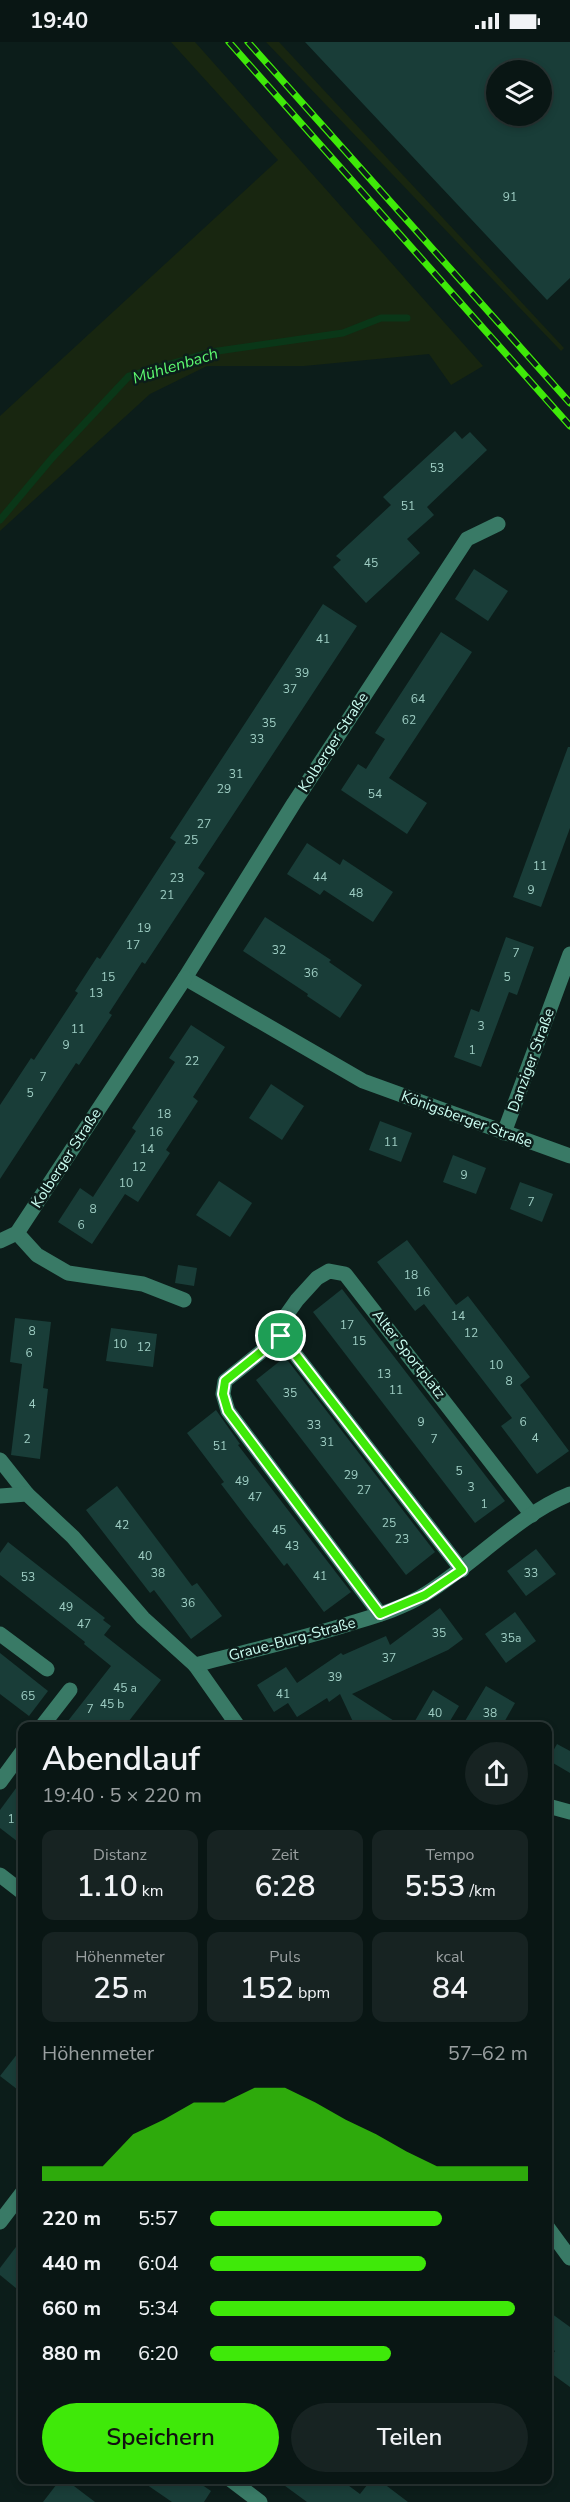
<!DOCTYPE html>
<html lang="de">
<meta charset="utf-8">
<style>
body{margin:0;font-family:"Nunito Sans",sans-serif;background:#172322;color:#f1f3f6;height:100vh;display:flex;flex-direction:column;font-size:22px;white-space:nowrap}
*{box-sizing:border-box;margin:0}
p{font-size:20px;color:#999fa0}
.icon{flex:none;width:33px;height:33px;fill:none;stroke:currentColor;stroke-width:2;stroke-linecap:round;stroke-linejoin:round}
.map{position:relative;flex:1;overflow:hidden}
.drawer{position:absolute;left:18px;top:1680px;width:534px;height:762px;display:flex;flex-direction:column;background:#091614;border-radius:12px;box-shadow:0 3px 9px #0003,0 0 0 2px #293534}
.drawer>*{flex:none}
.controls{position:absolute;left:486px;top:18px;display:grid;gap:12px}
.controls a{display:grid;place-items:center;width:66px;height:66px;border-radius:50%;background:#091614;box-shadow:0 3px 9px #0003,0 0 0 2px #293534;font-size:30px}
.pin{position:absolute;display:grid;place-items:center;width:51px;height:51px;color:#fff;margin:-26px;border:3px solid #fff;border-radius:50%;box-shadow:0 2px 6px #0007}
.round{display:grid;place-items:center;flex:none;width:63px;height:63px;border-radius:32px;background:#172322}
.head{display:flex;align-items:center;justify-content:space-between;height:102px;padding:0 24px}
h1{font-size:33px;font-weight:600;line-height:45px}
.stats{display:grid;grid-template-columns:repeat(3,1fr);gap:9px;height:102px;padding:6px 24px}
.stats div{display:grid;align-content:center;border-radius:12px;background:#172322;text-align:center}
.stats b{font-size:30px;font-weight:600}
.stats small{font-size:16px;font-weight:400}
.stats p{font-size:16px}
.chart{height:168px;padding:12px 24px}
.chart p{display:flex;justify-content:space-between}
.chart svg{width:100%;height:108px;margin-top:6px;fill:#3fe909;opacity:.7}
.primary-button{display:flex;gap:12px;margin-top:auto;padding:12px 24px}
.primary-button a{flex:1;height:69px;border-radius:36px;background:#3fe909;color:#111;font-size:24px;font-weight:600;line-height:69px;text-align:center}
.primary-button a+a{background:#172322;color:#f1f3f6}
ul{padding:0 24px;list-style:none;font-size:20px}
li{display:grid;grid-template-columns:96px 72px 1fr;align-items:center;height:45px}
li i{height:15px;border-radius:8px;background:#3fe909}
.status{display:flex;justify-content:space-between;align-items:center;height:42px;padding:0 30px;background:#091614;direction:ltr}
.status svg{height:16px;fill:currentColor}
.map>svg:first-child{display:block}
.green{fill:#182610}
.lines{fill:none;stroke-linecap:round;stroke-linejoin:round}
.stream{stroke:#0a3718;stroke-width:7}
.building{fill:#193d38;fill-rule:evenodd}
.minor{stroke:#397a66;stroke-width:15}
.rail-casing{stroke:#3fe909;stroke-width:7}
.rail{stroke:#0c1d1a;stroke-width:4.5;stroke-dasharray:14;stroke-linecap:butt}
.route-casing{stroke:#fff;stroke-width:12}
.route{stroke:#3fe909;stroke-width:8}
.labels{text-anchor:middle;stroke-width:5;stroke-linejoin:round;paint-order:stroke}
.number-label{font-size:12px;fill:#9ecdc3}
.street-label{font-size:15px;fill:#cafdf1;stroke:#0c1d1a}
.water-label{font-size:16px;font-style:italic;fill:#5cf970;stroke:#0c1d1a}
</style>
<div class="status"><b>19:40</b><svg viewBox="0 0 49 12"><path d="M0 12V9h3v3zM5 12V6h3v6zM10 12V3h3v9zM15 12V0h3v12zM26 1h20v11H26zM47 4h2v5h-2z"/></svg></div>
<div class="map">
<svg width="570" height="2460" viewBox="0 0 570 2460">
<rect width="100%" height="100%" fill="#0c1d1a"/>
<!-- green -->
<g class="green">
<path d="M171,0H195L483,324L451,343L429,312L304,324H207L150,352L0,489V374L278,118Z"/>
<path d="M266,0H279L564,306L561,309Z"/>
</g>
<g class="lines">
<!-- stream -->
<path class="stream" d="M0,478L53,415L129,334L211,310L343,291L381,276H407"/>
</g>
<!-- building -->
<g class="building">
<path d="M305,0H570V236L547,258ZM496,28H542V74H496Z"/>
<path d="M455,389L462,397L470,390L487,408L427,465L434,473L407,497L420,511L366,561L333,525L341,518L336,514L391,463L383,455Z"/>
<path d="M474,527L508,549L488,579L455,557Z"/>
<path d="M323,562L357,584L198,826L205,831L145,922L142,920L109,971L112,973L79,1023L76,1021L0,1137V1063L31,1016L34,1018L78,951L75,949L97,915L100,917L176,800L170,796Z"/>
<path d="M441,590L472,610L389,736L427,761L407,792L341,748L358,722L366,727L385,697L375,691Z"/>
<path d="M568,705H570V786L541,865L513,855Z"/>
<path d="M307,801L340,823L343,817L393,850L373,880L324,848L320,853L287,832Z"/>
<path d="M265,875L331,918L329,920L362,943L340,976L307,954L308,952L243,909Z"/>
<path d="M506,895L534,905L517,953L509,950L481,1025L454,1015L471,967L479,970Z"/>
<path d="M191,983L225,1005L193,1055L198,1059L166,1108L170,1111L138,1160L125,1152L92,1202L58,1180L80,1146L93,1155L136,1089L132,1086L175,1020L169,1016Z"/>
<path d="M271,1042L304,1064L282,1098L249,1076Z"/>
<path d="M380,1079L412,1091L401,1120L369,1108Z"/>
<path d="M453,1113L486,1126L476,1152L443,1140Z"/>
<path d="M219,1139L252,1161L230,1195L196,1173Z"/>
<path d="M520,1140L553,1152L542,1180L510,1167Z"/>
<path d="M407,1198L456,1263L468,1254L530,1335L520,1343L569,1409L537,1432L501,1384L512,1376L424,1262L415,1269L377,1220Z"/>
<path d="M178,1223L197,1226L194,1244L175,1241Z"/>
<path d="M342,1247L505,1459L475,1481L313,1270Z"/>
<path d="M15,1276L51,1280L43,1346L48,1347L40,1417L11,1413L22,1322L10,1320Z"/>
<path d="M111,1286L157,1292L153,1325L106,1319Z"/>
<path d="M285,1315L435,1510L406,1533L256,1338Z"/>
<path d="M216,1368L240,1402L238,1403L351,1550L324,1570L287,1521L284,1524L246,1475L221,1442L224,1440L187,1391Z"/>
<path d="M117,1444L192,1544L197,1541L222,1574L191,1597L154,1548L150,1551L86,1468Z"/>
<path d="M8,1500L105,1576L103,1578L111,1584L104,1593L161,1638L125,1684H64L111,1624L84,1602L85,1600L0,1533V1511Z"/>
<path d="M536,1507L556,1532L526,1554L507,1529Z"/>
<path d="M440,1566L463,1597L448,1608L352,1652L402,1684H355L340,1652L329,1660L327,1656L297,1675L288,1661L274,1670L257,1643L286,1625L297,1641L341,1611L343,1613L386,1594L390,1603Z"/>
<path d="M515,1570L536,1599L506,1621L485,1592Z"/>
<path d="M0,1611L48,1649L29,1674L0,1652Z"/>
<path d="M486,1644L515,1661L502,1684H462Z"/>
<path d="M433,1648L459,1664L447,1684H412Z"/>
<path d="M557,1702L570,1709V1731L548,1718Z"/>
<path d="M22,1738V1803L0,1786V1768Z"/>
<path d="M22,2006V2051L0,2034Z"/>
<path d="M22,2197V2251L0,2233V2226Z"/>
<path d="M548,2269L570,2285V2345L548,2329V2319L555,2309L548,2304Z"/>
<path d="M60,2438H66L95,2460H43Z"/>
<path d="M140,2438H195L211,2449L204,2460H172Z"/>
<path d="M277,2438H341L360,2452L371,2438H379L408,2460H307Z"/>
</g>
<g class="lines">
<!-- minor -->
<g class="minor">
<path d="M498,482L467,497L294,761L185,936L363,1039L570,1114"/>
<path d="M504,1091L570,912"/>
<path d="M17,1191L37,1213L68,1231L143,1242L184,1258"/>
<path d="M0,1199L17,1191L185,936"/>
<path d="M281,1294L462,1528"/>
<path d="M0,1418L27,1452"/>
<path d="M0,1454L27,1452L73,1495L143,1576L195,1623L238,1684"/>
<path d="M380,1572L228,1369L223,1352L225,1339L281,1294L285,1275L297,1258L317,1236L329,1229L345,1232L532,1473"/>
<path d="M0,1592L47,1627"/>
<path d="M195,1623C248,1609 302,1597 355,1580C379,1573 405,1565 427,1551C474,1522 519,1472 570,1452"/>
<path d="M42,1684L70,1648"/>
<path d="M0,1740L22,1710"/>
<path d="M548,1764L570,1770"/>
<path d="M0,1833L22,1850"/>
<path d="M0,2180L22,2151"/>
<path d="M548,2186L570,2216"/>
<path d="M231,2438L260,2460"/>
</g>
<!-- rail casing -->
<g class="rail-casing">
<g id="rail">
<path d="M229,0L570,384"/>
<path d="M248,0L570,361"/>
</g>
</g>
<!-- rail -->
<use href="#rail" class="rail"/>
</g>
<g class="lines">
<!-- route casing -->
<g class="route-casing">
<path id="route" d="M281,1294L462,1528L425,1553L380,1572L228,1369L223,1352L225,1339Z"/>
</g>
<!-- route -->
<use href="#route" class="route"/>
</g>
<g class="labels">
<!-- number labels -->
<g class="number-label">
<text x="510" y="159">91</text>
<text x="437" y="430">53</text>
<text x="408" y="468">51</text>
<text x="371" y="525">45</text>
<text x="323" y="601">41</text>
<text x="302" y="635">39</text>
<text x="290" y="651">37</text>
<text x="418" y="661">64</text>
<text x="409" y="682">62</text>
<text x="269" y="685">35</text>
<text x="257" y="701">33</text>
<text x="236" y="736">31</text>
<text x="224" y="751">29</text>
<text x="375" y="756">54</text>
<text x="204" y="786">27</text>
<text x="191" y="802">25</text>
<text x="540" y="828">11</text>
<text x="320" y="839">44</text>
<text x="177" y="840">23</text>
<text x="531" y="852">9</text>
<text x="356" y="855">48</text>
<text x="167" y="857">21</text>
<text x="144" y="890">19</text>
<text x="133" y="907">17</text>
<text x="279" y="912">32</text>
<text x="516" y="915">7</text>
<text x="311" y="935">36</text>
<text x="108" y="939">15</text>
<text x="507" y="939">5</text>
<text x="96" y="955">13</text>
<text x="481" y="988">3</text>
<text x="78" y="991">11</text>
<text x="66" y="1007">9</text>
<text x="472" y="1012">1</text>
<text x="192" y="1023">22</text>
<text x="43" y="1039">7</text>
<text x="30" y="1055">5</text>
<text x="164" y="1076">18</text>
<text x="156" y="1094">16</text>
<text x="391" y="1104">11</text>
<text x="147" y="1111">14</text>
<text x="139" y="1129">12</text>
<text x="464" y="1137">9</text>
<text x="126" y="1145">10</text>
<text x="531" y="1164">7</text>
<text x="93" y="1171">8</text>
<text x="81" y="1187">6</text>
<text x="411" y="1237">18</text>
<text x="423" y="1254">16</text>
<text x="458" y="1278">14</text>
<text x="347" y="1287">17</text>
<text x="32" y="1293">8</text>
<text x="471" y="1295">12</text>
<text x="359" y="1303">15</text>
<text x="120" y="1306">10</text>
<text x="144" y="1309">12</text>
<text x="29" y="1315">6</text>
<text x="496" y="1327">10</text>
<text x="384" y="1336">13</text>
<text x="509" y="1343">8</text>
<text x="396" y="1352">11</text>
<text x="290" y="1355">35</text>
<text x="32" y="1366">4</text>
<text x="421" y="1384">9</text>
<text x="523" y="1384">6</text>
<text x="314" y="1387">33</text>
<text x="535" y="1400">4</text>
<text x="27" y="1401">2</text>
<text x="434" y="1401">7</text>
<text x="327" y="1404">31</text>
<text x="220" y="1408">51</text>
<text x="459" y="1433">5</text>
<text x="351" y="1437">29</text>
<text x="242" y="1443">49</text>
<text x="471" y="1449">3</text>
<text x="364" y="1452">27</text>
<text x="255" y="1459">47</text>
<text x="484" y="1466">1</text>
<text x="389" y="1485">25</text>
<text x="122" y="1487">42</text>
<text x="279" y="1492">45</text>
<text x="402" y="1501">23</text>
<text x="292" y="1508">43</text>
<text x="145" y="1518">40</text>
<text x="158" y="1535">38</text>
<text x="531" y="1535">33</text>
<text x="320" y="1538">41</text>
<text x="28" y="1539">53</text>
<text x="188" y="1565">36</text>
<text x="66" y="1569">49</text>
<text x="84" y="1586">47</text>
<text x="439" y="1595">35</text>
<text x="511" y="1600">35a</text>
<text x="389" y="1620">37</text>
<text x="335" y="1639">39</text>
<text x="125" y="1650">45 a</text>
<text x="283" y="1656">41</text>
<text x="28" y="1658">65</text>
<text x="112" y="1666">45 b</text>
<text x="90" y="1671">7</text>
<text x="435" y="1675">40</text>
<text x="490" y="1675">38</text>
<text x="11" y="1781">1</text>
</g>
<!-- street labels -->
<g class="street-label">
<text transform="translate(333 700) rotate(-57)" y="5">Kolberger Straße</text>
<text transform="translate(531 1018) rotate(-70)" y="5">Danziger Straße</text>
<text transform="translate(467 1077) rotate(20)" y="5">Königsberger Straße</text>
<text transform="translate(66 1116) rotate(-57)" y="5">Kolberger Straße</text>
<text transform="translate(409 1312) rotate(52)" y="5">Alter Sportplatz</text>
<text transform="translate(292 1597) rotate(-15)" y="5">Graue-Burg-Straße</text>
</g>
<!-- water labels -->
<g class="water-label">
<text transform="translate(175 323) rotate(-17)" y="6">Mühlenbach</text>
</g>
</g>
</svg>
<div class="controls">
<a><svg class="icon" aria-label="layers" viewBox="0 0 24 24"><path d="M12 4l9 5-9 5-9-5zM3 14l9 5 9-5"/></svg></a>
</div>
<div class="pin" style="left:281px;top:1294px;background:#1e9e55"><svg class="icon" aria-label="arrive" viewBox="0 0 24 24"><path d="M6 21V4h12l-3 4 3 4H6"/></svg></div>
<section class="drawer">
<div class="head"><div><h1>Abendlauf</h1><p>19:40 · 5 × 220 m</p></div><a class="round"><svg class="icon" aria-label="share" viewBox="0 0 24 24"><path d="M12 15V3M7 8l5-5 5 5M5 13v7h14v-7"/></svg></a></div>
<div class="stats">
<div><p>Distanz</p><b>1.10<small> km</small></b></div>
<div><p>Zeit</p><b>6:28</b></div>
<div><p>Tempo</p><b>5:53<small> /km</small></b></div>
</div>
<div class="stats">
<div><p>Höhenmeter</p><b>25<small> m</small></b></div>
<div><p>Puls</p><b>152<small> bpm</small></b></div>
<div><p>kcal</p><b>84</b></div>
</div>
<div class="chart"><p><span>Höhenmeter</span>57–62 m</p>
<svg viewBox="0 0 160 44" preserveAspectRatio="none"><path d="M0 44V38L10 38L20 38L30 25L40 19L50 12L60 12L70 6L80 6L90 12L100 19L110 25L120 32L130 38L140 38L150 38L160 38V44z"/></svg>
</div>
<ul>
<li><b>220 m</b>5:57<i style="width:73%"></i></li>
<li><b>440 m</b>6:04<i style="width:68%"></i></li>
<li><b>660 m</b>5:34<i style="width:96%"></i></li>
<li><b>880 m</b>6:20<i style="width:57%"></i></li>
</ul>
<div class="primary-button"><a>Speichern</a><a>Teilen</a></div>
</section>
</div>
